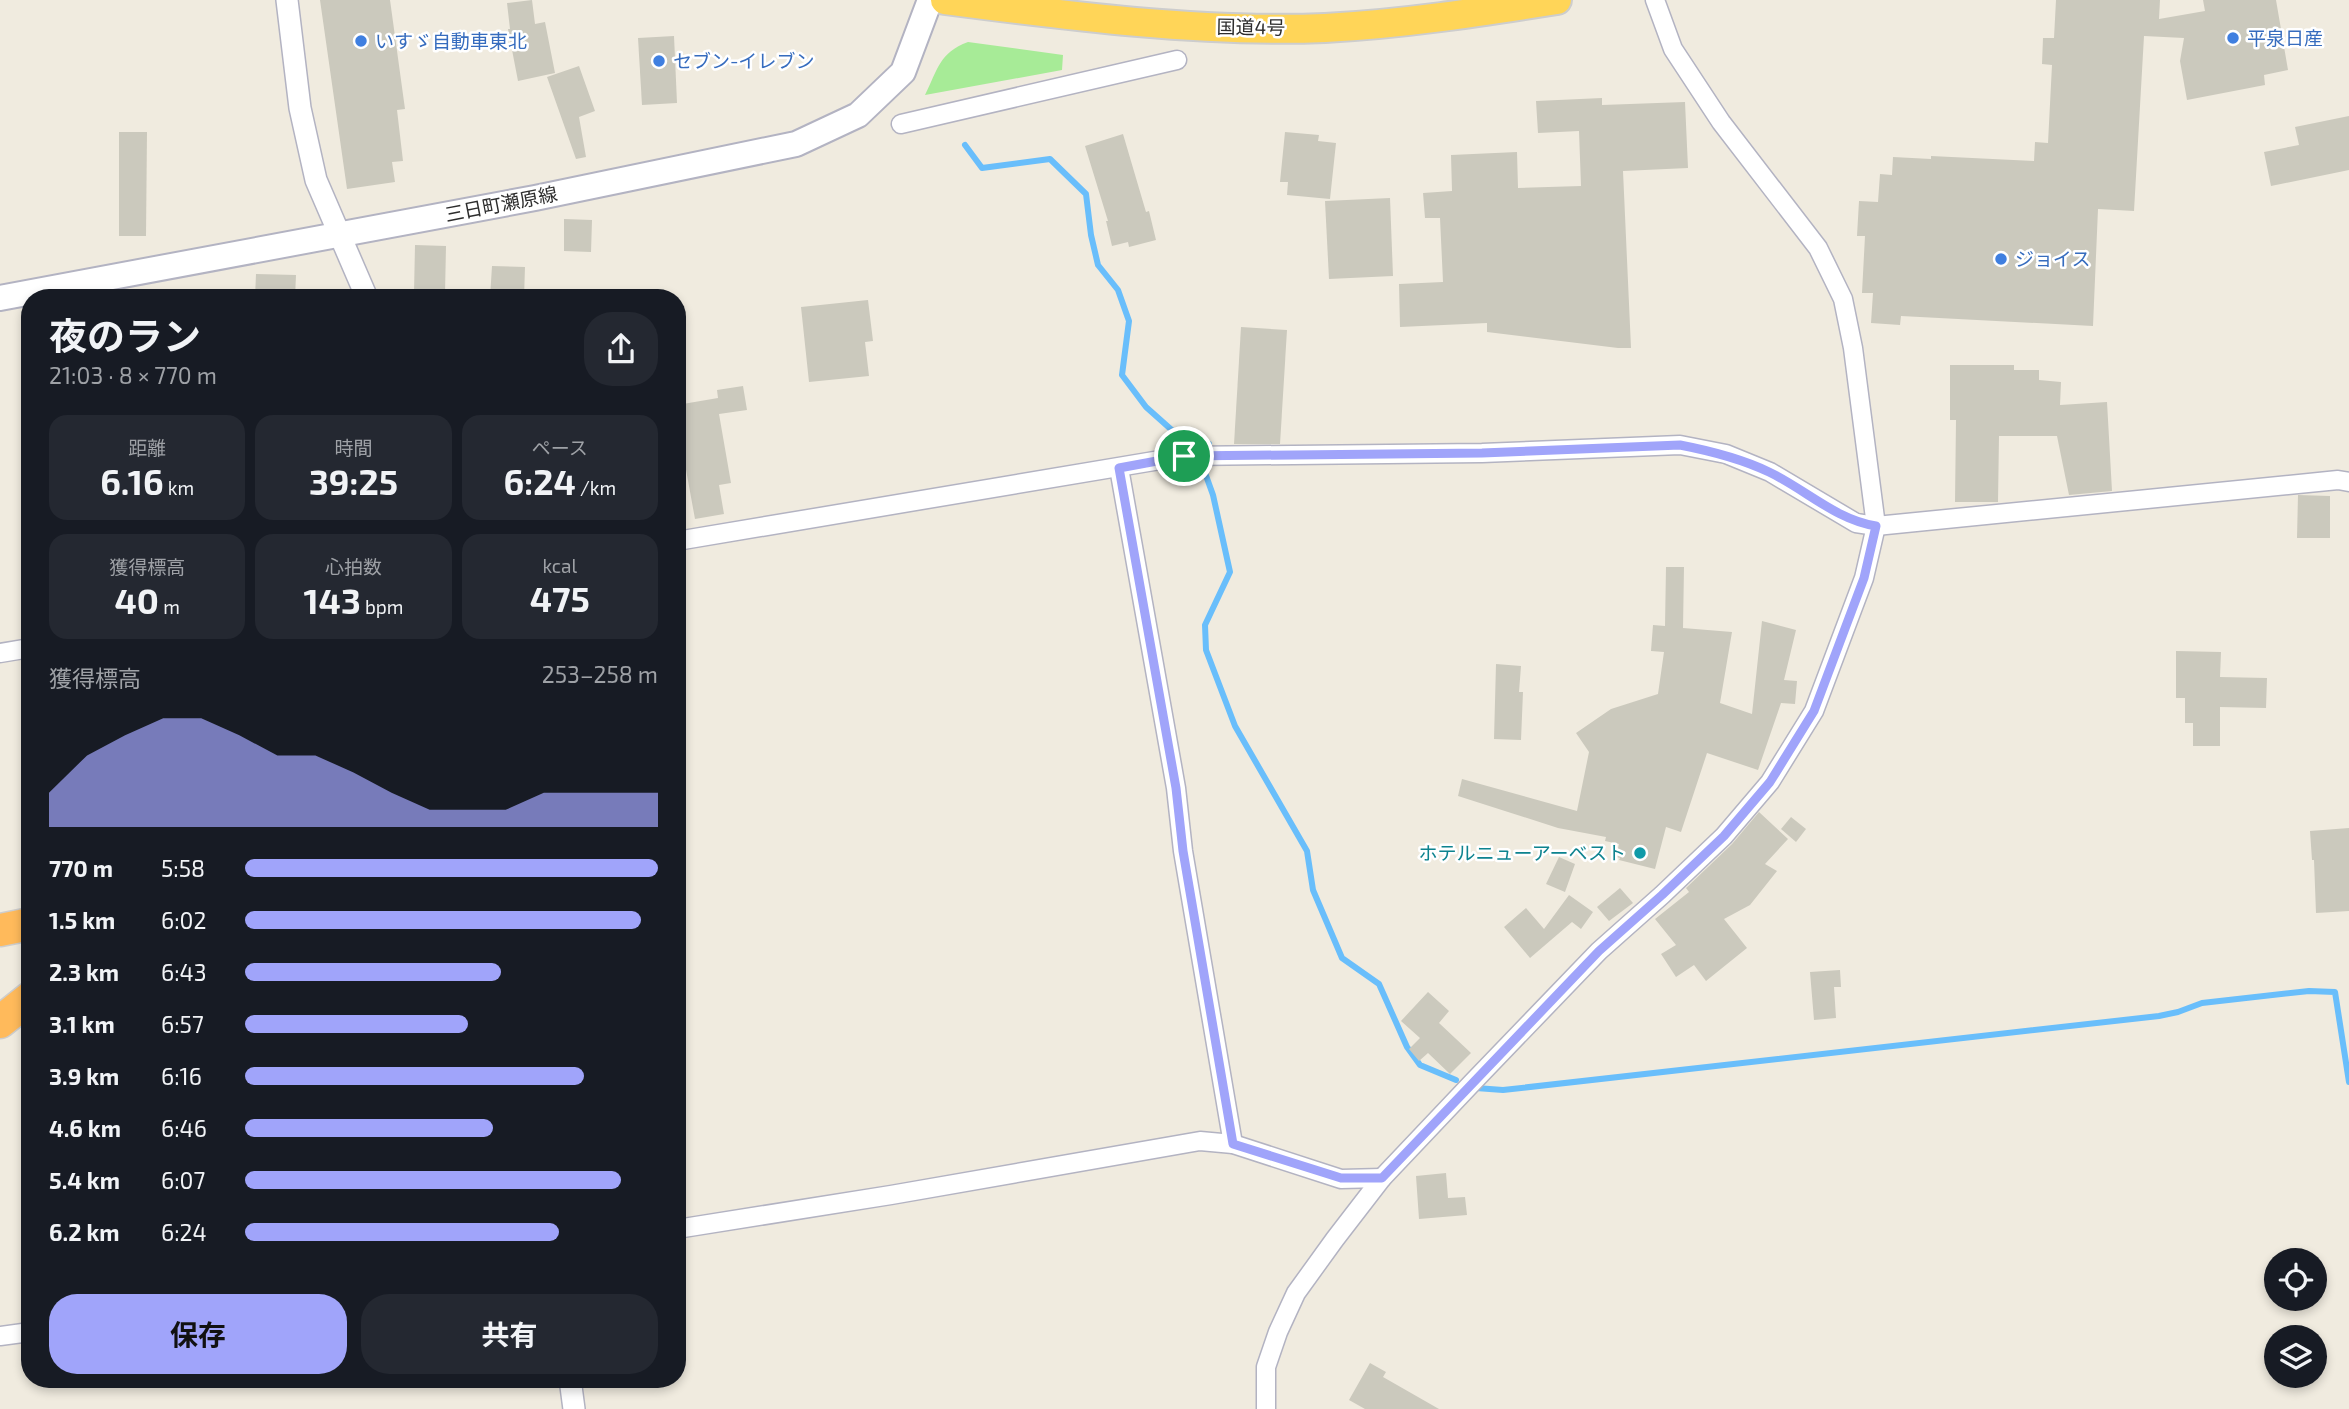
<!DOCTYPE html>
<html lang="ja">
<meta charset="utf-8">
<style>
body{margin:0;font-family:"Exo 2","Noto Sans JP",sans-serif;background:#242831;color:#f1f3f6;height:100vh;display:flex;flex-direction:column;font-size:26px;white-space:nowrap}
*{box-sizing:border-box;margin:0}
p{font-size:23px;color:#9ea1a6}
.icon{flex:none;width:38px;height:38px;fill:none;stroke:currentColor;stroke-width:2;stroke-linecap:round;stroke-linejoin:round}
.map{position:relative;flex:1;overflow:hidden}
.drawer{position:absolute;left:21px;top:289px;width:665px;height:1099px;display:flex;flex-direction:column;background:#171b24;border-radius:28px;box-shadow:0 4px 10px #0003}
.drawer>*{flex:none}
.fabs{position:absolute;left:2264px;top:1248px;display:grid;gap:14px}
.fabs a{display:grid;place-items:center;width:63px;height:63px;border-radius:50%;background:#171b24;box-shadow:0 4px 10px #0003;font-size:35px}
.pin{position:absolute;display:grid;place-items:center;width:60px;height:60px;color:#fff;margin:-30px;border:4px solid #fff;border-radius:50%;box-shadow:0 2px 7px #0007}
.round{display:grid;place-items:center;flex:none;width:74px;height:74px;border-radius:28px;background:#242831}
.headline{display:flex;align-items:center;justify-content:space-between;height:119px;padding:0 28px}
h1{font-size:38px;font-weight:700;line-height:52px}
.stats{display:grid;grid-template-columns:repeat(3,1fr);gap:10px;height:119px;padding:7px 28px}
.stats div{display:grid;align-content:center;border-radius:18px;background:#242831;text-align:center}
.stats b{font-size:35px;font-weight:700}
.stats small{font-size:19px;font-weight:400}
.stats p{font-size:19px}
.chart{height:196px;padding:14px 28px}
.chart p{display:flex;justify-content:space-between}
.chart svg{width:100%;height:126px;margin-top:7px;fill:#a0a4fa;opacity:.7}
.cta{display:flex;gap:14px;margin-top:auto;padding:14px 28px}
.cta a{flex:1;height:80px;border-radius:28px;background:#a0a4fa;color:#111;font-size:28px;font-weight:700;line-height:80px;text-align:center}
.cta a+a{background:#242831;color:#f1f3f6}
ul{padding:0 28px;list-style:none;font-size:23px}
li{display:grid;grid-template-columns:112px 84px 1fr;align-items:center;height:52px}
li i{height:18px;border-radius:9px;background:#a0a4fa}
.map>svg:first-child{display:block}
.green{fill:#a7eb97}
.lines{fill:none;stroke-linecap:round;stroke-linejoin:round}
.stream{stroke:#69befb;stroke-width:6}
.building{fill:#cbc9bd}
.minor-casing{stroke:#b3b3c2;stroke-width:21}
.tertiary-casing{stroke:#b3b3c2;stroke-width:24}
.secondary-casing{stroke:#b3b3c2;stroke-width:28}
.trunk-casing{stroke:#cdcdcd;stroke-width:32}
.motorway-casing{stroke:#cdcdcd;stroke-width:35}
.minor{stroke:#fff;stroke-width:18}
.tertiary{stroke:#fff;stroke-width:21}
.secondary{stroke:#fff;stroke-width:24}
.trunk{stroke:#ffd558;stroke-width:28}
.motorway{stroke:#ffba5b;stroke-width:32}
.route-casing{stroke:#fff;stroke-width:14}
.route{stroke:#a0a4fa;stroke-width:9}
.shop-dot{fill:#3f7fe0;stroke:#fff;stroke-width:2.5}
.culture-dot{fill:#0f9aa8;stroke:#fff;stroke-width:2.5}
.labels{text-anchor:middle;stroke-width:5;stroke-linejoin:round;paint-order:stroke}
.street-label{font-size:19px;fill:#2d2d2d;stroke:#fff}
.shop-label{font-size:19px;fill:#366cbe;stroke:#fff;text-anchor:start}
.culture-label{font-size:19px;fill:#0d838f;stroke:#fff;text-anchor:end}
</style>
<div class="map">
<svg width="2349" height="1409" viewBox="0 0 2349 1409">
<rect width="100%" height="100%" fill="#f0ebdf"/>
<!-- green -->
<path class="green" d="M968,42L1063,55L1062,70L925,95C938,69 939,53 968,42Z"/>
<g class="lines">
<!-- stream -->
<g class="stream">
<path d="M965,145L982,168L1050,159L1086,194L1091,235L1098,265L1118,290L1129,321L1122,375L1146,407L1183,440L1209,444L1204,470L1213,495L1230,572L1205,625L1206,650L1235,726L1307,851L1313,890L1342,958L1379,984L1407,1047L1420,1065L1456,1080"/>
<path d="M1476,1088L1503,1090L2159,1016L2178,1012L2202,1003L2309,991L2335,992L2349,1082"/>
</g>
</g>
<!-- building -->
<g class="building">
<path d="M320,0H390L405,109L397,110L403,161L392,162L395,182L347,189Z"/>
<path d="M532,0L535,24L545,22L555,73L518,81L508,29H510L507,3Z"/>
<path d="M2056,0H2160L2159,19L2205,11L2203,0H2276L2288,70L2264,75L2265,85L2187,100L2180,61L2184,38L2144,36L2134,211L2098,209L2093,326L1901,316L1900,325L1871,323L1873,293H1862L1865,236H1857L1859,201L1878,202L1880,174L1892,175L1893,157L1931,159V156L2034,161L2035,142L2048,143L2052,65L2042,64L2043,38H2054Z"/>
<path d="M674,36L677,103L642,105L638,38Z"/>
<path d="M579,66L595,111L579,117L586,157L576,159L547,77Z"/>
<path d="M1602,98V105L1685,102L1688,168L1623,171L1631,348H1618L1487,332V323L1400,327L1399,284L1443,282L1440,218H1425L1423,193L1452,191L1451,155L1517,152L1518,188L1581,186L1579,131L1538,133L1536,101Z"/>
<path d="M2349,116V170L2271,186L2264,152L2299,145L2295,127Z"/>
<path d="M119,132H147L146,236H119Z"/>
<path d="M1285,132L1319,135L1318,141L1336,143L1330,199L1287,195L1288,182H1280Z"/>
<path d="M1123,134L1146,212L1149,211L1156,240L1129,247L1128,242L1112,246L1106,221H1108L1085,146Z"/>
<path d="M1390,198L1393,276L1329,279L1325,201Z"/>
<path d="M564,219L592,220L591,252L564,251Z"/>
<path d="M415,245L446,246L445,294L414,293Z"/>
<path d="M492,266L525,267L524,298H490Z"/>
<path d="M256,274L296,275L295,298H255Z"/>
<path d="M868,300L873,341L865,342L869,376L809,382L801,307Z"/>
<path d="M1241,327L1287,330L1280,444H1234Z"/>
<path d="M1950,365H2014V370H2039V380L2061,382L2060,405L2107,402L2112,491L2069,495L2057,436H1999L1998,502H1955L1956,420H1950Z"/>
<path d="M743,386L747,410L719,414L731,483L719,485L724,514L695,519L677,420V405L718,398L717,390Z"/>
<path d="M2298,495L2330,496V538H2297Z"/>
<path d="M1666,567H1684L1683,628L1732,632L1720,703L1752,714L1762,621L1796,630L1784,680L1797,681L1795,704L1781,703L1758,770L1707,753L1681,832L1666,827L1655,869L1619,860L1620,858L1616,857L1619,844L1605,841L1606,837L1558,828L1458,796L1462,779L1577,811L1589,752L1576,733L1611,709L1658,694L1664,652L1651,651L1653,625L1665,626Z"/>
<path d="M2176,651L2221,652L2220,677L2267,678L2266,708L2220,707V746H2193V723H2185V698H2176Z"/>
<path d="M1496,664L1521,666L1519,692H1523L1521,740L1494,739Z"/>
<path d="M1759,812L1788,839L1765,864L1777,871L1750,905L1724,919L1747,948L1706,981L1694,965L1676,977L1661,954L1676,945L1655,919L1689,892L1686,888L1732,844Z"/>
<path d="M1791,817L1806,829L1796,842L1781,829Z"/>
<path d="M2349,828V911L2316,913L2314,860H2312L2310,831Z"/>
<path d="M1559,857L1575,864L1565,892L1546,884Z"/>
<path d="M1620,888L1633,903L1609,921L1597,907Z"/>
<path d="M1569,895L1593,912L1581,929L1572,922L1530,958L1504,927L1526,908L1544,929Z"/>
<path d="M1840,970L1841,987H1834L1836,1018L1814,1020L1810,972Z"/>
<path d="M1428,992L1449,1011L1439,1023L1471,1053L1450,1074L1428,1053L1419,1061L1409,1049L1420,1038L1401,1021Z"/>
<path d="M1446,1173L1448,1198L1465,1197L1467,1215L1419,1219L1416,1176Z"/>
<path d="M1370,1363L1386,1372L1383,1377L1439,1409H1365L1349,1400Z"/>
</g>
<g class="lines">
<!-- minor casing -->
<g class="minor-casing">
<g id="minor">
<path d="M901,124L1177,60"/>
<path d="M1119,468L1176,788L1183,851L1233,1144"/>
<path d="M677,541L1184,456L1482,453L1680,445L1726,454L1770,472L1856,523L1876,526L2338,480L2349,482"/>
<path d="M0,653L30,648"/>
<path d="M677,1229L891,1195L1200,1141L1233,1144L1341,1179L1382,1178"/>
<path d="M0,1336L30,1332"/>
<path d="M1266,1409V1367L1278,1332L1296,1293L1335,1239L1382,1178L1472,1083L1599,951L1662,895L1724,836L1770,782L1814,711L1864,578L1876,526L1853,348L1843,299L1818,248L1721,122L1673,49L1655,0"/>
</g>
</g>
<!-- tertiary casing -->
<g class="tertiary-casing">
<g id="tertiary">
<path d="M287,0L300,108L316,180L367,298"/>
<path d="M570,1379L574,1409"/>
</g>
</g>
<!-- secondary casing -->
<g class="secondary-casing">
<path id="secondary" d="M0,298L535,198L796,144L858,115L903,72L930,0"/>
</g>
<!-- trunk casing -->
<g class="trunk-casing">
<path id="trunk" d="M945,0C1068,16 1203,33 1325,28C1403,24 1480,12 1557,0"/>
</g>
<!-- motorway casing -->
<g class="motorway-casing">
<g id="motorway">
<path d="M0,930L30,924"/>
<path d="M0,1022L30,998"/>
</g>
</g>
<!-- minor -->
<use href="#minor" class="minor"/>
<!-- tertiary -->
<use href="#tertiary" class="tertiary"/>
<!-- secondary -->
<use href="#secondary" class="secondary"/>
<!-- trunk -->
<use href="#trunk" class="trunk"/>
<!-- motorway -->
<use href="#motorway" class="motorway"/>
</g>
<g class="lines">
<!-- route casing -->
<g class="route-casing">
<path id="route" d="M1680,445C1711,451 1740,458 1769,472C1805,489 1836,520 1876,526L1864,578L1814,711L1770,782L1724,836L1662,895L1599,951L1382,1178H1341L1233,1144L1183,851L1176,788L1119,468L1184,456L1482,453Z"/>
</g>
<!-- route -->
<use href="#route" class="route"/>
</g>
<!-- markers -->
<g class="shop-dot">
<circle cx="2233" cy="38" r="7"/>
<circle cx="361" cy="41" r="7"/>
<circle cx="659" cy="61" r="7"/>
<circle cx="2001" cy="259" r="7"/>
</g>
<circle class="culture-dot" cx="1640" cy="853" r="7"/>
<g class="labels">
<!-- street labels -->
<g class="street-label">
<text transform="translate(1251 27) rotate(1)" y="7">国道4号</text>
<text transform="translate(501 204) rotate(-11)" y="7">三日町瀬原線</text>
</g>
<!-- shop labels -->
<g class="shop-label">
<text x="2247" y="45">平泉日産</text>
<text x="375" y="48">いすゞ自動車東北</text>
<text x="673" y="68">セブン-イレブン</text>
<text x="2015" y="266">ジョイス</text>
</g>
<!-- culture labels -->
<g class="culture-label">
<text x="1626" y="860">ホテルニューアーベスト</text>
</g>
</g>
</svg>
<div class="fabs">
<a><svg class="icon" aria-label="locate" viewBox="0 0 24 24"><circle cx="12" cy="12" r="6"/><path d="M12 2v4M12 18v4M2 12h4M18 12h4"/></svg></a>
<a><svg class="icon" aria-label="layers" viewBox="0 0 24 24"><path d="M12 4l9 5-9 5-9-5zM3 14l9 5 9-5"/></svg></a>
</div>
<div class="pin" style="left:1184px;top:456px;background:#1e9e55"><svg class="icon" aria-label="arrive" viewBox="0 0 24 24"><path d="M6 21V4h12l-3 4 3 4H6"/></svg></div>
<section class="drawer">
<div class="headline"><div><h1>夜のラン</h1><p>21:03 · 8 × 770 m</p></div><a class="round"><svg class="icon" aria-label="share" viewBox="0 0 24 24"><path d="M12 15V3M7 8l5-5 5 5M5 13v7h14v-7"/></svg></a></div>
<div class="stats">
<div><p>距離</p><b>6.16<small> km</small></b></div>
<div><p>時間</p><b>39:25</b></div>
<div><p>ペース</p><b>6:24<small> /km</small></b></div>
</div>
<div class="stats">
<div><p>獲得標高</p><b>40<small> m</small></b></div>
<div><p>心拍数</p><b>143<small> bpm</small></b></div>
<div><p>kcal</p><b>475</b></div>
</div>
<div class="chart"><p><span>獲得標高</span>253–258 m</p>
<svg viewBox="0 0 160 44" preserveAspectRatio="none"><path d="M0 44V32L10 19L20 12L30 6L40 6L50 12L60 19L70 19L80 25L90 32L100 38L110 38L120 38L130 32L140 32L150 32L160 32V44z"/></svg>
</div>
<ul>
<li><b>770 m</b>5:58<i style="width:100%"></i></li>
<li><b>1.5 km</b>6:02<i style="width:96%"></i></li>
<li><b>2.3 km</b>6:43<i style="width:62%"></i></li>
<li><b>3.1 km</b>6:57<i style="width:54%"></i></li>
<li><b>3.9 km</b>6:16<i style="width:82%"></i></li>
<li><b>4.6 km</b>6:46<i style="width:60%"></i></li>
<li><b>5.4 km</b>6:07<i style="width:91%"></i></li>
<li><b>6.2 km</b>6:24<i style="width:76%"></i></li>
</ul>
<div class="cta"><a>保存</a><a>共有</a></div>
</section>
</div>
